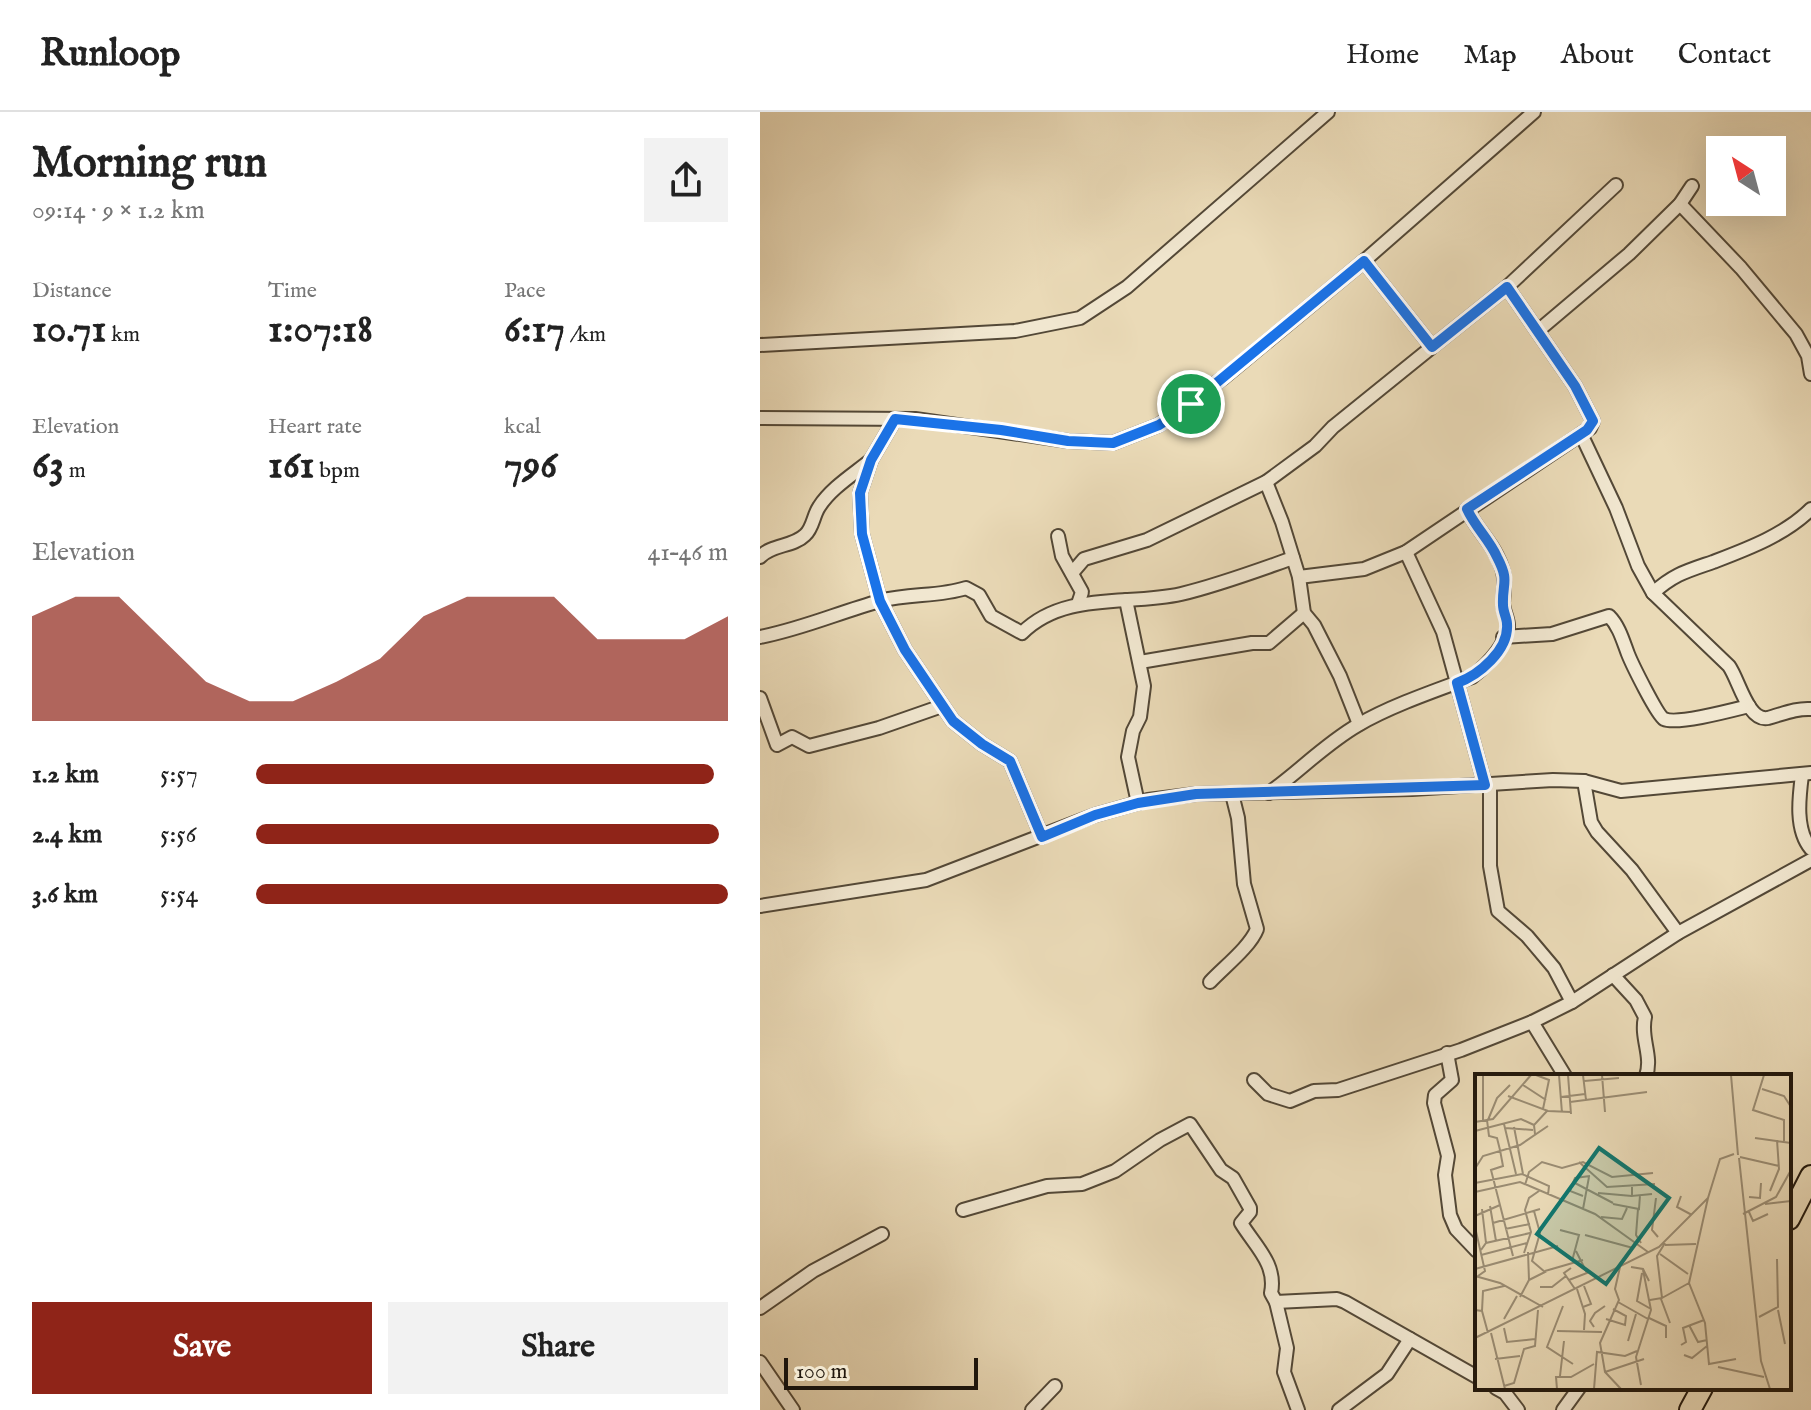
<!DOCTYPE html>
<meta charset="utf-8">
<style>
body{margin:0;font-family:"IM FELL English",serif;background:#f2f2f2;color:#222;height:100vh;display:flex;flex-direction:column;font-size:30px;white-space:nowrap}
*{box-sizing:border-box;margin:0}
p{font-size:26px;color:#767676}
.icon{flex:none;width:44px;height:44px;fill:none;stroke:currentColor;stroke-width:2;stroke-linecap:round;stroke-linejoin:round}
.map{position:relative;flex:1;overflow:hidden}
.details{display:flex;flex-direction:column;background:#fff;width:760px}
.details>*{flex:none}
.needle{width:52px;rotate:324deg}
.fabs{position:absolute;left:946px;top:24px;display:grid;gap:16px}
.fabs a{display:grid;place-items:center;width:80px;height:80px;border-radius:0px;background:#fff;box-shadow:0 8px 32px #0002;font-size:40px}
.scale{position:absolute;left:24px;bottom:20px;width:194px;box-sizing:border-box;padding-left:8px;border:4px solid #21170c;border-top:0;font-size:22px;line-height:28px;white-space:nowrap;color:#21170c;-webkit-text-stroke:6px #f1e7d0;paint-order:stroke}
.pin{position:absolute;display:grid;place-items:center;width:68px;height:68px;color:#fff;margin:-34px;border:4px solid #fff;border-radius:50%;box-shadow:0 2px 8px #0007}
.round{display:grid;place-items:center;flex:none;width:84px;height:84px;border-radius:0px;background:#f2f2f2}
.summary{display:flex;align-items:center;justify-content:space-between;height:136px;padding:0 32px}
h1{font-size:44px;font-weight:800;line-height:60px}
.figures{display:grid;grid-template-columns:repeat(3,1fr);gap:12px;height:136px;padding:8px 32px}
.figures div{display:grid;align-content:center}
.figures b{font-size:40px;font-weight:800}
.figures small{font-size:22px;font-weight:400}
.figures p{font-size:22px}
.chart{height:224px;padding:16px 32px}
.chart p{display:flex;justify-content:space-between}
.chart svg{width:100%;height:144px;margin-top:8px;fill:#8f2418;opacity:.7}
.action{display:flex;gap:16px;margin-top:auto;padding:16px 32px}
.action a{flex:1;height:92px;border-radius:0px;background:#8f2418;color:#fff;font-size:32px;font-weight:800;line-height:92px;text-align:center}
.action a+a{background:#f2f2f2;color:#222}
ul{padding:0 32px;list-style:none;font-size:26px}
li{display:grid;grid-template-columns:128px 96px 1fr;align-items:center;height:60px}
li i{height:20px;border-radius:10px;background:#8f2418}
header{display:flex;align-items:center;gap:48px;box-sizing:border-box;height:112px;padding:0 40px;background:#fff;border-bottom:2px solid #e0e0e0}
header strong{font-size:38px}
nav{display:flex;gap:44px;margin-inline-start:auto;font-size:28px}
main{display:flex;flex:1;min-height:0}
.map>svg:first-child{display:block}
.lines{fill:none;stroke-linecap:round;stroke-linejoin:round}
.minor-casing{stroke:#534837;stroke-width:16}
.primary-casing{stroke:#21170c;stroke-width:24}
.minor{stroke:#f1e7d0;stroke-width:12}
.primary{stroke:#eadab7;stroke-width:20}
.route-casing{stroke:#fff;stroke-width:16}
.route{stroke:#1a73e8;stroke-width:10}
.inset-road{fill:none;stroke:#9a8c73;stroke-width:2}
.view{fill:#0f766e;fill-opacity:0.15;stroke:#0f766e;stroke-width:4}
.inset-edge{fill:none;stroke:#21170c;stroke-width:4}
</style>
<header>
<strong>Runloop</strong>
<nav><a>Home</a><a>Map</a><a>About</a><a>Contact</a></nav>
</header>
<main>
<section class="details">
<div class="summary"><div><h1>Morning run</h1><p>09:14 · 9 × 1.2 km</p></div><a class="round"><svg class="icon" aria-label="share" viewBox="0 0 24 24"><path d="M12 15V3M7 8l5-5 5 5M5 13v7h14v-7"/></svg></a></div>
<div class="figures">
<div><p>Distance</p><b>10.71<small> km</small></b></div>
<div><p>Time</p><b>1:07:18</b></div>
<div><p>Pace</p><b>6:17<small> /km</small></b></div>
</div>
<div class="figures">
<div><p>Elevation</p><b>63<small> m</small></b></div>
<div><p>Heart rate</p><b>161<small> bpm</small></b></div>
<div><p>kcal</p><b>796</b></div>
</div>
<div class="chart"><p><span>Elevation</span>41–46 m</p>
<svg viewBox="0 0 160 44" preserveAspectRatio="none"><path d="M0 44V12L10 6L20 6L30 19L40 32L50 38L60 38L70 32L80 25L90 12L100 6L110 6L120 6L130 19L140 19L150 19L160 12V44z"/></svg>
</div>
<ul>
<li><b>1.2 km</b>5:57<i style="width:97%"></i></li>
<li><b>2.4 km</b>5:56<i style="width:98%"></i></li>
<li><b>3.6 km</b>5:54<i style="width:100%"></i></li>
</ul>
<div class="action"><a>Save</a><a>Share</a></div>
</section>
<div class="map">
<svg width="1051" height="1298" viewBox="0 0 1051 1298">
<rect width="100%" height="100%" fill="#eadab7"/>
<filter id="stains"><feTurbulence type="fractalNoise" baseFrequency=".0025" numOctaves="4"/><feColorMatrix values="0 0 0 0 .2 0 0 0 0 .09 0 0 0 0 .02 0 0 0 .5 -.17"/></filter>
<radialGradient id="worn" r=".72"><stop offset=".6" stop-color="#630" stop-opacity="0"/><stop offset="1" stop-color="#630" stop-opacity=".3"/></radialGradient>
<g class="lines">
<!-- minor casing -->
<g class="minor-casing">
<g id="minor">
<path d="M920,92L981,156L1036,222L1048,244L1051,262"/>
<path d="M604,149L672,235L747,175L856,73"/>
<path d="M779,218L869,142L920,92L932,74"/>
<path d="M0,233L255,219L320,206L367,175L568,0"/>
<path d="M0,306L155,307L308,329L353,331L399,313L463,266L604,149L774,0"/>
<path d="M135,307L111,348L100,381L102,422L120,489L145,538L193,609L222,632L250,649L282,725"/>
<path d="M821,322L856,396L878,454L893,481L969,554C979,568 988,610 1008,606C1023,602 1035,596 1051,597"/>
<path d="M506,370L522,410L539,465L544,501L554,513L580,564L599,612"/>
<path d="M298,424L302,444L322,480L318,492"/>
<path d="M646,440L683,520L725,673"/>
<path d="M0,445C12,432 33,435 45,423C53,416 53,404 59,395C71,376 94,362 111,348"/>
<path d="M312,461L324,447L387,428L506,370L555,334L573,315L672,235"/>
<path d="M539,465L604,457L646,440L830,316L833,309L815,274L747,175"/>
<path d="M893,481C914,462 927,459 953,450C987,437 1025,423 1051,397"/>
<path d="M366,488L384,574L380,605L373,619L368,645L378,691"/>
<path d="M0,525C42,517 80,500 120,489C149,481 179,485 206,476L219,483L231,504L262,521C304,479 368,494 421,482C459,473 496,459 533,446"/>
<path d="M743,525L792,522L849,504C859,514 863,529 868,542C872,552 897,603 904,607C917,613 973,598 989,594"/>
<path d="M380,550L492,531H509L544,501"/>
<path d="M0,586L17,633L32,625L49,634L119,616L182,594"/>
<path d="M1042,663C1039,686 1035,718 1051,737"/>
<path d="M824,669L831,710L837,720L872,758L918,821"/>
<path d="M730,673V754L738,799L767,824L794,856L812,890"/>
<path d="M509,681C540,659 565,632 598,613C630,594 677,578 712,565C727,553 745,536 748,515C749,508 743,499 743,491C744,470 747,464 737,444C728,426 715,415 707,397"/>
<path d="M0,794L166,768L335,703L388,688L436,682L652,677L793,668L824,669L861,679L1051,661"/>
<path d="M853,863L876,888L885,905C880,926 893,944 886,964"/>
<path d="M450,870C464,855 490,835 497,817L484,772L478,706L472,682"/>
<path d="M772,910L805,964"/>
<path d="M687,941L692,968L675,983L674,991L688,1044L685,1063L690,1103L696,1117L717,1139"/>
<path d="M494,968L508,982L530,989L554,979L578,978L701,938L772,910L812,890L918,821L1051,748"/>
<path d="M203,1098L287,1074L322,1072L355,1059L400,1028L430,1012L461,1058L473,1066L490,1096V1100L481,1111C495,1134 517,1152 511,1181L516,1190L527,1236L524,1260L538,1298"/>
<path d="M516,1190L577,1187L585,1190L717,1265"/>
<path d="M0,1196L53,1159L122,1122"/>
<path d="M0,1250L33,1298"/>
<path d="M736,1276L745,1281L758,1298"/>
<path d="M272,1298L295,1274"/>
<path d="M579,1298L627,1262L650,1227"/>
<path d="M803,1298L819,1276"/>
</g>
</g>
<!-- primary casing -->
<g class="primary-casing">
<g id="primary">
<path d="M1029,1107L1051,1064"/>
<path d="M930,1298L942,1276"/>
</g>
</g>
<!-- minor -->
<use href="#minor" class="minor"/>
<!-- primary -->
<use href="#primary" class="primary"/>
</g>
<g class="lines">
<!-- route casing -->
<g class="route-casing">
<path id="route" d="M604,149L672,235L747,175L815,274L833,309L827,318L707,397C715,415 729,427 737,445C750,470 742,470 743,493C743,500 747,506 747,512C749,538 719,563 697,571L725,673L436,682L378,691L335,703L282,725L250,649L222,632L193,609L145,538L120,489L102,422L100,381L111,348L135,307L241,318L308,329L353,331L399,313L431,292Z"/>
</g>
<!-- route -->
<use href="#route" class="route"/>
</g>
<!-- overview -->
<g transform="translate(715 962)">
<rect width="316" height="316" fill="#eadab7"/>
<path class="inset-road" d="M61,1L74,6L68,35M84,1L87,39M93,1L96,40M108,1L111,26M127,1L130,38M256,1L263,81M289,1L278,36L309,46V67M109,7L144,4M48,11L71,26M287,15L309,22L316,33M33,22L73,37L96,38M86,23L110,20M95,28L172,18M12,46L14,62L22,64L25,76L28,92L16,96L38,182M13,46L22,24L35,11M8,47V1M0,48L18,45L56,1M29,50L41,100M39,53L48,100M30,54L58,56M0,57L46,45L59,51M60,60L59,51L72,37M280,64L316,69M265,83L304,92M264,84L286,287L295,315M104,88L132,113L180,110M1,93L8,82L45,71L73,52M98,108L138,129M0,109L47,100L74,112L73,121M50,111L54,98L67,88L87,94L108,88L137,103L178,99M157,113V122L177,120M295,117L304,95L302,66M0,118L45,108L120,140L173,178M123,119L157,122M108,122L95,117L97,111L100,104L115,102M206,122L202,133L217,141M274,123L285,124L286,109M181,124L177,156L183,163M233,124L214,209L230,249L234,290L261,285M138,130L164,135L165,121M290,130L316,127M15,132L21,167M7,135L11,169M108,135L114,103M163,135L161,161L166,169M274,138L278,147L293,140M268,140L301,123L316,96M0,142L25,131M126,143L147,145L152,134M18,149L65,135M0,153L10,197L3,202M30,155L55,150M85,156L104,161L97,187M110,161L158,174M190,171L221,170M6,176L11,169L55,159M49,179L56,158L50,136L54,124L64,117M185,180L213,200M6,181L52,169M145,193L140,215L144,226L125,269L130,298L146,315M156,193L168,195L174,207M96,194L89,199L100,215M0,195L83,172M70,197L108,186M167,199L162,227L176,235M0,202L25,209L68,233M54,206L70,198L57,187L65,159L59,137M94,206L112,199L101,177M65,213H77L91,202M102,215L110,240L109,256M45,223L54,206L53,178M187,224L214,209M186,225L195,249M175,226L187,224L182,182L190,169M143,228L173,245M88,232L72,273L98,290M108,233L116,230L109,212M0,236L7,237L13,259M303,236L310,270M7,237L8,217L29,212M284,243L303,233L302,185M174,244L191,252V264M29,245L42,222M131,245L150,251L151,242L138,235M214,251L223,268L232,266M119,253L115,247L120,239L130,232M29,254L32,268L60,265M82,257L127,258M16,259L30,315M0,264L184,173L233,124L245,85L259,80M153,267L161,240M206,271L211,268L208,254L229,246M209,281L217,284L232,272M20,285L45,282M243,293L289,303M130,298L169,285M85,302L89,267M166,311L161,283L176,236L168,196M29,312L39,309L49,275L60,272L63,236M82,315L81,303H96L119,290M119,315L122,278L150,282L162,277"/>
<path class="view" d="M124,74L194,124L131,210L62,160Z"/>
<rect width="316" height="316" class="inset-edge"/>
</g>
<rect width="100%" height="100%" filter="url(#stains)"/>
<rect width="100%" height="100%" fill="url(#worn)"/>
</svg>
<div class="fabs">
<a><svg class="needle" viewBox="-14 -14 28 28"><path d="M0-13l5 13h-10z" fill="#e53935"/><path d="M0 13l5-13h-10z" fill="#767676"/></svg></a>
</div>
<div class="scale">100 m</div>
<div class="pin" style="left:431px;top:292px;background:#1e9e55"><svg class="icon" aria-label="arrive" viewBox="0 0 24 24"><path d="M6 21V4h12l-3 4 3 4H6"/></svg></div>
</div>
</main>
